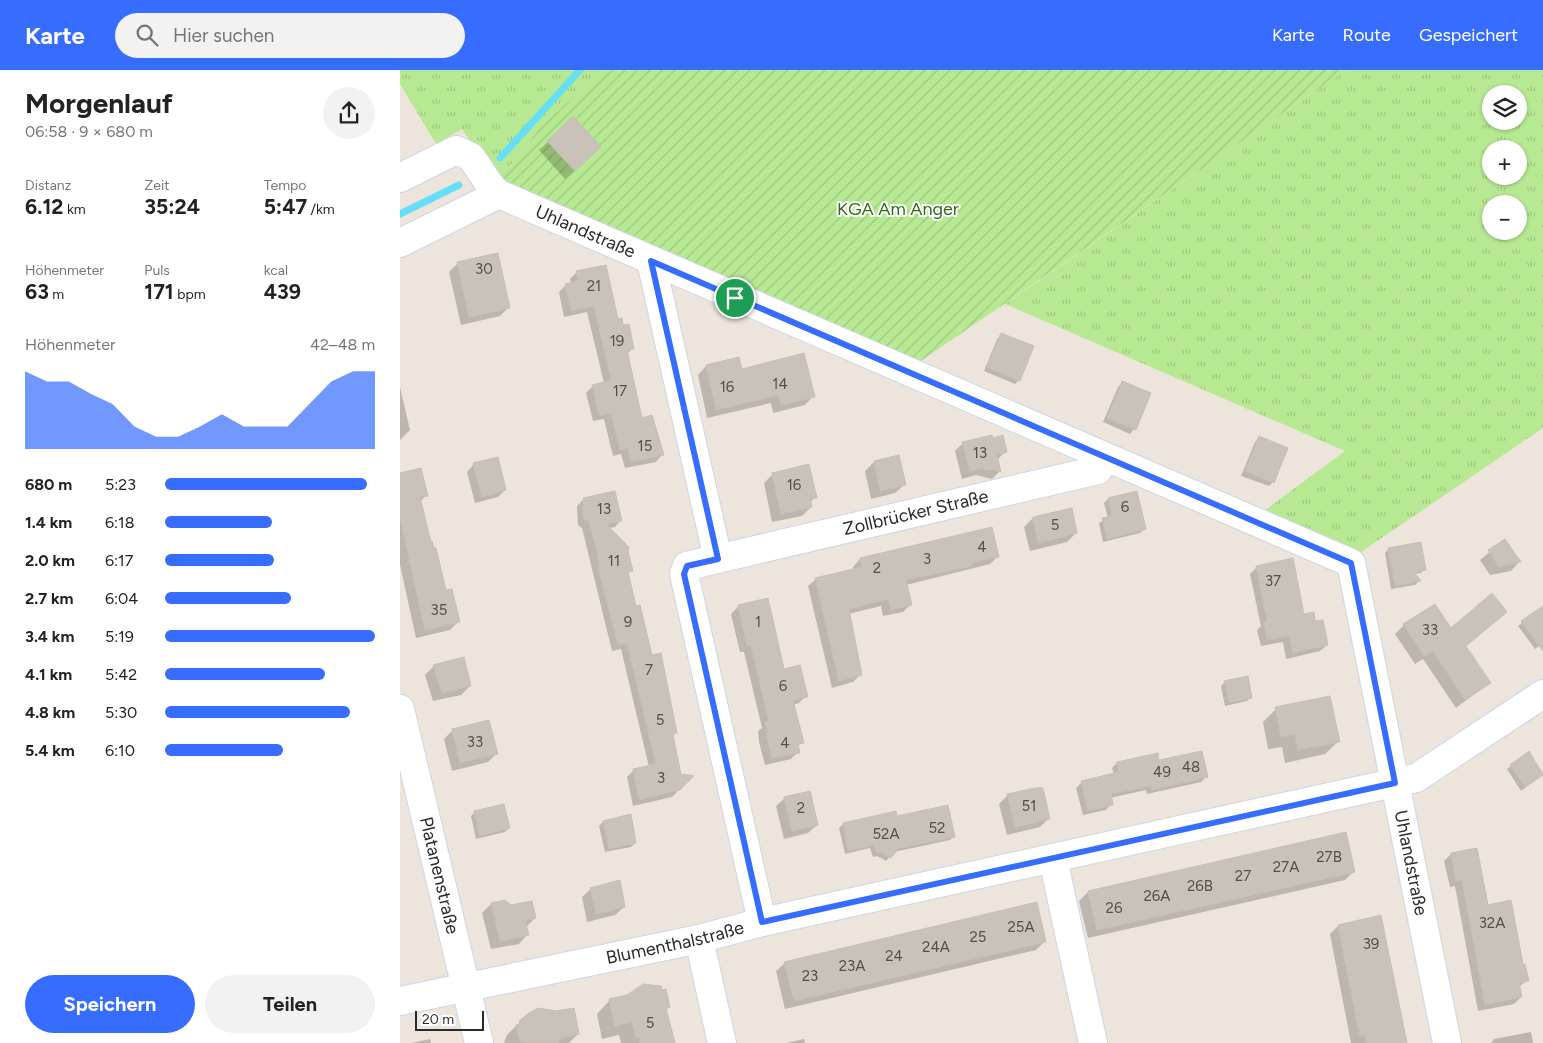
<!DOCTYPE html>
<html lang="de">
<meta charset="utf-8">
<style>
body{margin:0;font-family:Figtree,sans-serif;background:#f2f2f2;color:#222;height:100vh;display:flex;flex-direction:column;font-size:19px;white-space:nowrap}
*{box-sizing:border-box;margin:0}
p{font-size:16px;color:#767676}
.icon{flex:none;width:28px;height:28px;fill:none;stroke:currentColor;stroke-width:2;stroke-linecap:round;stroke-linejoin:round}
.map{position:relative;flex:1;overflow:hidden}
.details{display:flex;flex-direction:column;background:#fff;width:400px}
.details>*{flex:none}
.fabs{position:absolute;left:1082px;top:15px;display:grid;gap:10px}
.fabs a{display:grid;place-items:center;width:45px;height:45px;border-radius:50%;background:#fff;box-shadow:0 1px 4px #0004;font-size:25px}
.scale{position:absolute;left:15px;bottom:12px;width:69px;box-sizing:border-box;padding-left:5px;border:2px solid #2a2a2a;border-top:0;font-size:14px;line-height:18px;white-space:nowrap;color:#2a2a2a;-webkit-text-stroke:4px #fff;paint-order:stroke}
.pin{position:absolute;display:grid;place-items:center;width:42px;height:42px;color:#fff;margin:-21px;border:2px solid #fff;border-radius:50%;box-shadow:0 1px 5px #0007}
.round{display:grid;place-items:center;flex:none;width:52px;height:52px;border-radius:26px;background:#f2f2f2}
.headline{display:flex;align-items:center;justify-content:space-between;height:85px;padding:0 25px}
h1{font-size:28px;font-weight:700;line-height:38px}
.figures{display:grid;grid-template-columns:repeat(3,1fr);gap:8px;height:85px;padding:5px 25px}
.figures div{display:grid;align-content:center}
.figures b{font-size:21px;font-weight:700}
.figures small{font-size:14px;font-weight:400}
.figures p{font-size:14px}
.chart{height:140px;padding:10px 25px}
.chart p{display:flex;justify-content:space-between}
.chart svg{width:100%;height:90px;margin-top:5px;fill:#366dff;opacity:.7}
.button{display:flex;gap:10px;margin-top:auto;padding:10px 25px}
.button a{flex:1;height:58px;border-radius:30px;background:#366dff;color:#fff;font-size:20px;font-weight:700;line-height:58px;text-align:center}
.button a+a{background:#f2f2f2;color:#222}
ul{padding:0 25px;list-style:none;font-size:16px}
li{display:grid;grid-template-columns:80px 60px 1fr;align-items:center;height:38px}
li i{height:12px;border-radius:6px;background:#366dff}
header{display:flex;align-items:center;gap:30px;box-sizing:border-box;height:70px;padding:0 25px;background:#366dff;color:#fff}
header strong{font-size:24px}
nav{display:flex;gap:28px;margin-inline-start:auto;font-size:18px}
.search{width:350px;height:45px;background:#f2f2f2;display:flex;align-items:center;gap:12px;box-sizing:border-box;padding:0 18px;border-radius:28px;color:#767676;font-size:19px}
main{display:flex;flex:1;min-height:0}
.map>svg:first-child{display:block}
.grass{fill:url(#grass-tufts);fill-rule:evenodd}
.garden{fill:url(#garden-furrows)}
.shadow{fill:#0003;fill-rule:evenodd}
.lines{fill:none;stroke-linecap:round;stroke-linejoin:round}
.stream{stroke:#65def8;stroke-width:7}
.building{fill:#c8c2b9;stroke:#c9c0b4}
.minor-casing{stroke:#d0d5e4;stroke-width:30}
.minor{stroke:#fff;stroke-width:28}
.route-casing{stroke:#fff;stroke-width:10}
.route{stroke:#366dff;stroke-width:6}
.labels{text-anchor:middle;stroke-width:4;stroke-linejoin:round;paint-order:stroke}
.number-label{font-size:15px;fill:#52504e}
.park-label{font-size:18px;fill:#2e6d14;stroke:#fff}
.street-label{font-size:18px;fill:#2a2a2a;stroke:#fff}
</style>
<header>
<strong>Karte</strong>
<div class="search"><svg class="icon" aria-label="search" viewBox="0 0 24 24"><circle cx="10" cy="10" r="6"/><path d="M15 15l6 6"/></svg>Hier suchen</div>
<nav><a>Karte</a><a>Route</a><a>Gespeichert</a></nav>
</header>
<main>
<section class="details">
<div class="headline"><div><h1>Morgenlauf</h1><p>06:58 · 9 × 680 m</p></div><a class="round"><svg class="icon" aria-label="share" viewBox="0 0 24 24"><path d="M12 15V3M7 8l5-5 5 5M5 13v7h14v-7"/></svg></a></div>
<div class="figures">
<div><p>Distanz</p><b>6.12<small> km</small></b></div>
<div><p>Zeit</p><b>35:24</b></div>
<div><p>Tempo</p><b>5:47<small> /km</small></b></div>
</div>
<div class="figures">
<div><p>Höhenmeter</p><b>63<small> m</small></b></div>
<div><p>Puls</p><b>171<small> bpm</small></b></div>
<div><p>kcal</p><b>439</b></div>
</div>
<div class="chart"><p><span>Höhenmeter</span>42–48 m</p>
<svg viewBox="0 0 160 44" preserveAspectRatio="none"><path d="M0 44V6L10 11L20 11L30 17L40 22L50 33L60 38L70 38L80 33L90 27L100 33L110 33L120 33L130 22L140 11L150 6L160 6V44z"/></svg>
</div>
<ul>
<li><b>680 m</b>5:23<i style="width:96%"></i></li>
<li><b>1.4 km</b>6:18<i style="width:51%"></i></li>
<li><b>2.0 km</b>6:17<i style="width:52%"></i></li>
<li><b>2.7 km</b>6:04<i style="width:60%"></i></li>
<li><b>3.4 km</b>5:19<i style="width:100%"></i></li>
<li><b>4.1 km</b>5:42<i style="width:76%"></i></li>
<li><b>4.8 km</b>5:30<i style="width:88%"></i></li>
<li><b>5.4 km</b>6:10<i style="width:56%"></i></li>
</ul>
<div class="button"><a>Speichern</a><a>Teilen</a></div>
</section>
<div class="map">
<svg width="1143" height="973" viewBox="0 0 1143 973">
<defs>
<pattern id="grass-tufts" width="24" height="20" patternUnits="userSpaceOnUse" patternTransform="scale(1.25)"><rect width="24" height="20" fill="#b7e993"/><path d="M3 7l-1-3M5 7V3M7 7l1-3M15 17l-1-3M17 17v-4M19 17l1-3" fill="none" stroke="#9ec87f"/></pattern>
<pattern id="garden-furrows" width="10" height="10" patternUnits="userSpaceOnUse" patternTransform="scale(1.25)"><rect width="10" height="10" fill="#b7e993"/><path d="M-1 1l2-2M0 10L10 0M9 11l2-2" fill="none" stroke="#9ec87f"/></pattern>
</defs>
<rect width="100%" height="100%" fill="#ede4db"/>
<!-- grass -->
<g class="grass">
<path d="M0,0H204L142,55L113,93L95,109L62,59L36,74L0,14Z"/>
<path d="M946,0H1143V358L961,482L946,483L856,447L945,381L605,234ZM1091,24H1119V51H1091ZM1091,79H1119V106H1091ZM1091,134H1119V161H1091Z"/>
</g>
<!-- garden -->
<path class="garden" d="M204,0H946L512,297L95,109L113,93L142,55Z"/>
<!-- shadow -->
<g class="shadow">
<path d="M148,72L191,85L165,109L139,80Z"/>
<path d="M58,193L109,237L100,246L61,255L49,202Z"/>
<path d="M177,202L217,251L233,278L226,285L241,349L262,385L256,392L225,398L221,384L213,386L204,349L193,351L186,323L193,316L204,313L187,242L164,247L159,222L166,215L171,214L170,209Z"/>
<path d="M601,265L619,310L615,314L584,301L597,269Z"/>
<path d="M338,289L341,300L413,326L405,335L373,343L371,333L307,348L298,305L306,296Z"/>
<path d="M722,313L749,324L734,359L730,364L703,352L718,317Z"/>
<path d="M0,317L10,360L0,370Z"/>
<path d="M859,368L873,412L869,416L841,406L855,372Z"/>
<path d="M563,373L605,382L597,390L600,401L592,409L576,405L562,409L555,381ZM579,398H591V400Z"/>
<path d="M498,387L504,415L495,423L471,429L465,401L474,392Z"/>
<path d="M74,394L105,420L98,427L75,433L67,402Z"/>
<path d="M373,404L415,427L410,433L411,437L402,446L372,452L364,413Z"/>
<path d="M0,405L26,425L20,432L30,474L46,522L59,551L50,560L16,568L0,495Z"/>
<path d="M184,429L221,450L215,457L208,458L226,481L232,500L227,504L236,537L276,663L272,666L280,705L291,707L272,727L233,736L227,707L233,701L249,697L221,579L212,581L182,458L178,455L177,436Z"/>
<path d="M708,429L745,459L740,463L703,472L699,453L708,448L704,433Z"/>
<path d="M671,439L676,463L667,472L630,481L624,457L633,448Z"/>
<path d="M591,458L597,487L590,494L506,515L511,534L503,542L483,546L481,536L448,544L460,605L453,612L432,618L408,516L416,509L454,500L453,497L460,489Z"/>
<path d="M1104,470L1119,492L1111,501L1090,505L1080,490Z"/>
<path d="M989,479L1025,499L1021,503L1015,504L1019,511L1015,515L991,519L985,483Z"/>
<path d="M857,497L903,545L914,553L927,575L920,581L886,589L883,572L861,576L857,560L861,556L850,504Z"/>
<path d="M339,536L383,601L406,626L399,633L393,635L402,672L397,677L398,682L391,689L365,695L359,672L358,661L362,658L344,582H340L331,544Z"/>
<path d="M1143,537V573L1135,579L1118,556Z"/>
<path d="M1004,555L1050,560L1089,613L1056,638L1023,589L1015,594L995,564Z"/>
<path d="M34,596L70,616L61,625L33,631L25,605Z"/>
<path d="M825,612L851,627L847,631L825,636L821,616Z"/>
<path d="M876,639L939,671L925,684L885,693L882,677L868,679L863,652Z"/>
<path d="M53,660L96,684L88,692L52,701L44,669Z"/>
<path d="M1129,683L1143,704L1121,721L1107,699Z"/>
<path d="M717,693L807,706L801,712L747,724L746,720L710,728L711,734L706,740L683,745L676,718L682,712L714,705L712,698Z"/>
<path d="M641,717L649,748L640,757L607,765L599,734L608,725Z"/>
<path d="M411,722L417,755L408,763L384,769L376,736L385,728Z"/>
<path d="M75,742L109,758L105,762L76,769L71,746Z"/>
<path d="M496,748L554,766L550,770L494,782L486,791L477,786L473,787L470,778L445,784L439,758L443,754Z"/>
<path d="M203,752L235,773L231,777L205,782L199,756Z"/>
<path d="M946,764L954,801L945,810L688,868L679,831L688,822Z"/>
<path d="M1076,779L1087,836L1122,896L1127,910L1119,917L1121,927L1114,934L1078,941L1055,816L1050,817L1044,791L1051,784Z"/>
<path d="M191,819L224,837L215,845L187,852L182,827Z"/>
<path d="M104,831L110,837L135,848L126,857L127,865L119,874L91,879L82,843L91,834Z"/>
<path d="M938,856L1006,973H951L930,864Z"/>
<path d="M645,871L636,880L385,939L376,901L385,893Z"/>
<path d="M210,930L269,937L266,940L274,973H221L219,965L202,969L197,944Z"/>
<path d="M120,952L178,964L169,973H104L107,965Z"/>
<path d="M1131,962L1133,973H1091L1094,969Z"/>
<path d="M30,969L31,973H12Z"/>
<path d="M404,969L405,973H386Z"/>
</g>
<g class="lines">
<!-- stream -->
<g class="stream">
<path d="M100,88L180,0"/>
<path d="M0,144L59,115"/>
</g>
</g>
<!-- building -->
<g class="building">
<path d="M173,46L201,77L175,101L147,71Z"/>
<path d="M98,183L110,238L69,247L57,192Z"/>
<path d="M206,195L218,249L222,248L223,255L229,254L234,279L227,280L242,348L252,345L264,385L231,392L228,378L220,380L211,343L199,345L192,315L211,310L194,236L171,241L165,214L178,211L176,201Z"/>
<path d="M601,263L634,276L620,311L587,297Z"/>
<path d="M404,283L415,327L381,335L379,325L316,340L306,295L339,287L342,299Z"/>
<path d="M722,311L751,323L736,360L707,348Z"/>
<path d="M592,365L593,368L603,365L607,382L597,385L601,402L585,398L570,401L562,372Z"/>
<path d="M859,366L888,378L874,413L845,401Z"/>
<path d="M499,385L506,415L480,421L474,391Z"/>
<path d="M98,387L106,420L82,427L73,393Z"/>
<path d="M409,394L417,428L410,429L412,437L381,444L372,403Z"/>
<path d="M21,398L28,426L20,427L31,472L32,471L34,478H36L46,520L52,519L60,552L25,560L0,447V403Z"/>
<path d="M215,421L222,451L206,454L229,477L228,481L233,501L228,502L236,536L240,535L252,585L261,583L277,663L273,664L274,670L281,704L294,706L280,720L239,730L233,699L256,694L227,573L218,575L199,502L197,482L189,451L184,449L182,438L184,435L183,428Z"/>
<path d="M737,421L746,459L707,469L702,448L712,446L708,428Z"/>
<path d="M672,438L677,463L638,473L633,447Z"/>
<path d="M592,457L599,487L571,493L572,496L506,510L512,535L491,540L488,529L449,539L462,605L439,611L415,508L462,497L460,488Z"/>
<path d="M1105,469L1121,492L1099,497L1088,480Z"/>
<path d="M1021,472L1026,500L1014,502L1021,511L995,516L988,478Z"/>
<path d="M893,488L904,544L914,542L915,551L923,550L928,575L893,583L889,566L867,570L864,552L867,551L856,496Z"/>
<path d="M1092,523L1107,542L1066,576L1091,613L1065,630L1033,581L1024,586L1003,554L1035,534L1051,558Z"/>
<path d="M368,528L384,599L400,595L408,627L393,630L404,673L398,674L400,683L372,688L366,663H368L365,652H369L351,575L347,576L338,535Z"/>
<path d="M1143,536V581L1121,551Z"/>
<path d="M64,587L71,616L42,623L33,595Z"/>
<path d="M848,606L852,628L829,633L824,611Z"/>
<path d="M930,626L940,672L898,680L895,664L881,667L875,637Z"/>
<path d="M89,650L98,684L60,693L52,659Z"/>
<path d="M802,681L808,707L752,720L751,716L711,724L713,735L688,741L681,711L719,702L717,692L758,683L759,690Z"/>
<path d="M1129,681L1143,705L1125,717L1110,695Z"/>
<path d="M635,718H643L650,749L615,757L607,724Z"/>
<path d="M410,721L418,755L392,761L384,727Z"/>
<path d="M104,734L110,758L80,766L74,741Z"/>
<path d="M548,735L555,767L499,778L491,788L481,782L476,783L474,775L448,781L443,753L496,741L497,746Z"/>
<path d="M231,744L236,773L209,779L203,751Z"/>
<path d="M946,762L955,802L697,860L688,821Z"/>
<path d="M1077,778L1088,835L1111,830L1123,894H1125L1129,911L1119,913L1122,927L1085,935L1062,810L1056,811L1051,783Z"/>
<path d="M220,810L225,837L196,844L190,818Z"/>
<path d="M105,830L111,835L132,831L136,848L125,851L129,865L100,871L91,833Z"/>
<path d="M637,832L646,872L394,931L384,892Z"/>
<path d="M981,845L1007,973H966L965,965L960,967L952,927L938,855Z"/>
<path d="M243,914L261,916L262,920L266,919L270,937L266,938L275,973H240L239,967L236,968L232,952L215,956L209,929L227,925Z"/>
<path d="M138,938L156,941L174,938L179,964L158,969L159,973L120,972L116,955L120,954L119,951L129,943Z"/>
</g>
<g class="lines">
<!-- minor casing -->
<g class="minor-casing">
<g id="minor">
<path id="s1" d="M0,108L56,80L71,87L92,118L99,124L951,493L1047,973"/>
<path d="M0,173L99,124"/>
<path d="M251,191L318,489"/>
<path id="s2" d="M0,639L79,973"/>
<path d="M653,789L693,973"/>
<path id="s3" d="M362,852L284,504L287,496L698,400L705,387"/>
<path d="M299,869L322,973"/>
<path id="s4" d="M0,931L299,869L362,852L1016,708L1143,624"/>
</g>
</g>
<!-- minor -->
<use href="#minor" class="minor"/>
</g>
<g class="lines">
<!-- route casing -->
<g class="route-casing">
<path id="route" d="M251,191L951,493L995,713L362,852L284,504L287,496L318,489Z"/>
</g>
<!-- route -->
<use href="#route" class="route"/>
</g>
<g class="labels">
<!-- number labels -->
<g class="number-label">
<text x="84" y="204">30</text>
<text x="194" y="221">21</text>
<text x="217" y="276">19</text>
<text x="380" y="319">14</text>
<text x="327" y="322">16</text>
<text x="220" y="326">17</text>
<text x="245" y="381">15</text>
<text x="580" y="388">13</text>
<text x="394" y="420">16</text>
<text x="725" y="442">6</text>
<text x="204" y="444">13</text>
<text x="655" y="460">5</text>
<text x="582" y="482">4</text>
<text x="527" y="494">3</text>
<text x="214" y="496">11</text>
<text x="477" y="503">2</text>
<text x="873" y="516">37</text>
<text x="39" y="545">35</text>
<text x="228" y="557">9</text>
<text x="358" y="557">1</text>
<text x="1030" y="565">33</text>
<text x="249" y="605">7</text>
<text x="383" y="621">6</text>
<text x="260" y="655">5</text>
<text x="75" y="677">33</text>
<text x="385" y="678">4</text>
<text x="791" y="702">48</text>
<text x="762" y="707">49</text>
<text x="261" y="713">3</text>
<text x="629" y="741">51</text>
<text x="401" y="743">2</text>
<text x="537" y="763">52</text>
<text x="486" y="769">52A</text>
<text x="929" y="792">27B</text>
<text x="886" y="802">27A</text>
<text x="843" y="811">27</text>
<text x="800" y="821">26B</text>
<text x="757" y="831">26A</text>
<text x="714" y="843">26</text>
<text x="1092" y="858">32A</text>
<text x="621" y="862">25A</text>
<text x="578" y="872">25</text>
<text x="971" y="879">39</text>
<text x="536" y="882">24A</text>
<text x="494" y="891">24</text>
<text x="452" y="901">23A</text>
<text x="410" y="911">23</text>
<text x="250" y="958">5</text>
</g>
<!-- park labels -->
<g class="park-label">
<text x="498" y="145">KGA Am Anger</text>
</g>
<!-- street labels -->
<g class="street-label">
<text dy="6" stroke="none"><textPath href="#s1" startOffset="220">Uhlandstraße</textPath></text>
<text dy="6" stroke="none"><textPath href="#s3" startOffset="600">Zollbrücker Straße</textPath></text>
<text dy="6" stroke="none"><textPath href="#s1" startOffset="1360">Uhlandstraße</textPath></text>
<text dy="6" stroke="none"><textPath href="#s2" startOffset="171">Platanenstraße</textPath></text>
<text dy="6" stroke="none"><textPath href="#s4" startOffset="281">Blumenthalstraße</textPath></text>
</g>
</g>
</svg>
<div class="fabs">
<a><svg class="icon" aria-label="layers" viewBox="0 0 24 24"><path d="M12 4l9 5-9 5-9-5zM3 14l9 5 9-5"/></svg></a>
<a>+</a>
<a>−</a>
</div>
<div class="scale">20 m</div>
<div class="pin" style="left:335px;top:228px;background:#1e9e55"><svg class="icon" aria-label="arrive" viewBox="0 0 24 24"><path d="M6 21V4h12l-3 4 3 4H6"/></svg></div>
</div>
</main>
